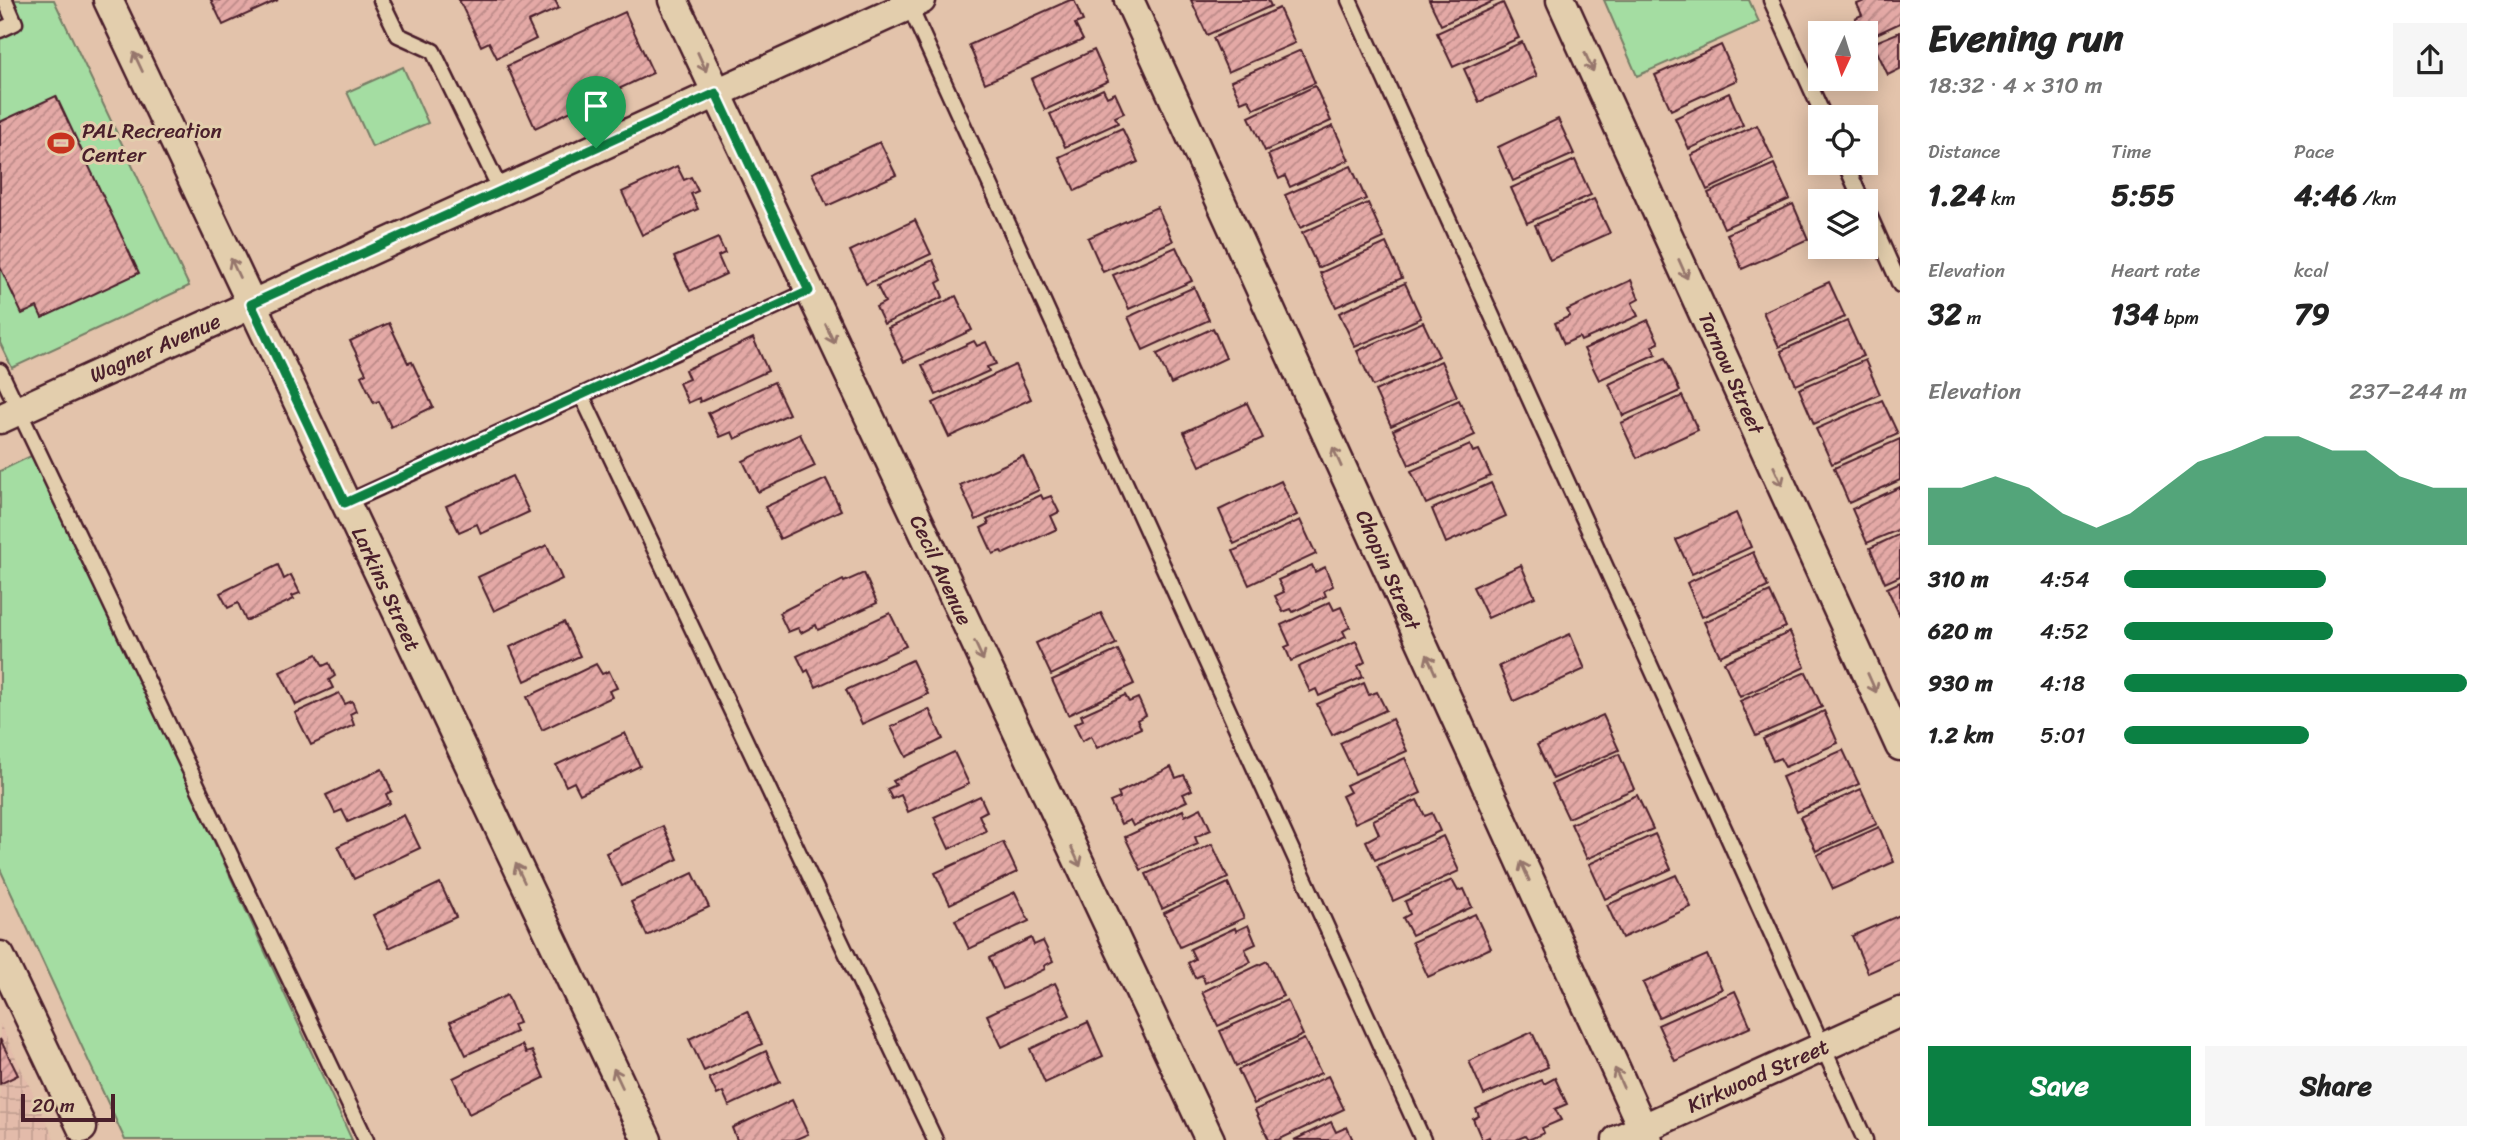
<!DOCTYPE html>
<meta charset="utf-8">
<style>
body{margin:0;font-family:Sriracha,sans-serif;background:#f6f6f6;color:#222;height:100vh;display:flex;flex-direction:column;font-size:26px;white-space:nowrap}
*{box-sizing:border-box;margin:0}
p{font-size:23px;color:#767676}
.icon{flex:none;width:38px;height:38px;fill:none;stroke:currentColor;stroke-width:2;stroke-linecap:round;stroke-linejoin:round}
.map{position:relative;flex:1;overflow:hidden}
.drawer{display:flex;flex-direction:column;background:#fff;width:595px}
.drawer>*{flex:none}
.needle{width:46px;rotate:184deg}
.fabs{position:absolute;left:1808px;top:21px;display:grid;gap:14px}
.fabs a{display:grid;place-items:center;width:70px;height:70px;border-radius:0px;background:#fff;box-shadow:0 4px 18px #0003;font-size:35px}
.scale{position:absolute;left:21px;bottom:18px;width:94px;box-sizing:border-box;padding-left:7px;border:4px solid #4a1f2b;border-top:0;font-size:19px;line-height:24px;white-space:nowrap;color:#4a1f2b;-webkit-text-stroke:5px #e3cead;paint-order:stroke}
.pin{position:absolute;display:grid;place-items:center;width:60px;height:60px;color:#fff;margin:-72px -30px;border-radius:50% 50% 50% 0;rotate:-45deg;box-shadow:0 0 7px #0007}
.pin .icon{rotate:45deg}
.round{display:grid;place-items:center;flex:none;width:74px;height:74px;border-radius:0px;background:#f6f6f6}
.head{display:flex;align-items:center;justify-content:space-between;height:119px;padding:0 28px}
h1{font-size:38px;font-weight:800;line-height:52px}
.metrics{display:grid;grid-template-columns:repeat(3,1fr);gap:10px;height:119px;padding:7px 28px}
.metrics div{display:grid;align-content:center}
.metrics b{font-size:30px;font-weight:800}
.metrics small{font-size:19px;font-weight:400}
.metrics p{font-size:19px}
.chart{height:196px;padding:14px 28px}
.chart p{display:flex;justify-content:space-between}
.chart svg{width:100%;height:126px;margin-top:7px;fill:#0b8043;opacity:.7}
.button{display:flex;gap:14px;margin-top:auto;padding:14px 28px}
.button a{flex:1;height:80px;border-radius:0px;background:#0b8043;color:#fff;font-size:28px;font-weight:800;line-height:80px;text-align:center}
.button a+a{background:#f6f6f6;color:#222}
ul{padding:0 28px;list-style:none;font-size:23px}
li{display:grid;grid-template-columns:112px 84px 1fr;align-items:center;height:52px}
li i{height:18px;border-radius:9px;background:#0b8043}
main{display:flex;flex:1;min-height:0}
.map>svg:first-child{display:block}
.industrial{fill:url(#industrial-grid)}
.green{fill:#a4dda2;stroke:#777e66;stroke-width:2}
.building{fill:url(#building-hatch);stroke:#4a1f2b;stroke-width:2}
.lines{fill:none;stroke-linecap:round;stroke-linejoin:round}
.lane-casing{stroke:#4a1f2b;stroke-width:19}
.street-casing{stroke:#4a1f2b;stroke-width:33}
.lane{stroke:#e3cead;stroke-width:14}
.street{stroke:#e3cead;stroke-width:28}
.oneway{stroke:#96766c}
.route-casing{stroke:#fff;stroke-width:14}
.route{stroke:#0b8043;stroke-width:9}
.labels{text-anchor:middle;stroke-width:6;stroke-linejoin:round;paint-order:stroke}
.poi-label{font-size:21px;fill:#4a1f2b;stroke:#e3cead;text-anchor:start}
.street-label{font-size:21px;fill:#4a1f2b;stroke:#e3cead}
</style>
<main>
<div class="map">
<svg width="1900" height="1140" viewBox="0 0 1900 1140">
<defs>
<pattern id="industrial-grid" width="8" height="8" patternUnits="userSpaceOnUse" patternTransform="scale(1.75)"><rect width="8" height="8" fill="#e3bbaa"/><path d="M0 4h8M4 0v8" fill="none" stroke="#c4a092"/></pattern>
<pattern id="building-hatch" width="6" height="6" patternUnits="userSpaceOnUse" patternTransform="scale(1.75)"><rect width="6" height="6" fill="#e4a9a6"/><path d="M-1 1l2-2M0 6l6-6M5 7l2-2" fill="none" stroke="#bb8987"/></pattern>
</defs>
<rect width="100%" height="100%" fill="#e3c3ab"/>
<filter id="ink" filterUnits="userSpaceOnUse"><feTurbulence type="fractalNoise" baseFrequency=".0143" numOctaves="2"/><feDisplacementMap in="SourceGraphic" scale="14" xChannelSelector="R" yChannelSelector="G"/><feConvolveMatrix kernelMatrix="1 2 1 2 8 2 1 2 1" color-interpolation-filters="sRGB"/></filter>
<g filter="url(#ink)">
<!-- industrial -->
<path class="industrial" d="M0,1024L55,1140H0Z"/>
<!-- green -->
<g class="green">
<path d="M0,0H54L189,286L12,368L0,343Z"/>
<path d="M1604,0H1749L1759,22L1637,76Z"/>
<path d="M403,67L428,123L372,147L347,92Z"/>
<path d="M35,454L352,1140H125L0,869V471Z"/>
</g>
<!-- building -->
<g class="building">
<path d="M211,0H278L223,25Z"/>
<path d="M459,0H555L559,8L528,22L536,39L497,58L489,42L481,46Z"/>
<path d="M1070,0H1074L1083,21L1075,24L1083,40L985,83L969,45Z"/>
<path d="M1191,0H1268L1271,6L1207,35Z"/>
<path d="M1429,0H1496L1441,25Z"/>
<path d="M1867,0H1900V23L1866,39V33H1862L1855,18L1862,15L1857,4Z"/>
<path d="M1503,3L1519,38L1453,67L1437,33Z"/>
<path d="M1279,8L1295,43L1228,72L1213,38Z"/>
<path d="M625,12L653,73L535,128L507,66Z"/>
<path d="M1900,32V69L1888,75L1873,43Z"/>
<path d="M1522,42L1537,76L1479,102L1464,69Z"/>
<path d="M1721,45L1737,80L1671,110L1655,75Z"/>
<path d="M1094,50L1108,81L1045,110L1031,79Z"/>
<path d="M1301,50L1315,83L1254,109L1248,99L1241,102L1231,81Z"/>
<path d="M1315,86L1331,121L1265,151L1249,117Z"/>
<path d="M1103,89L1107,97L1115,93L1124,113L1115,117L1118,123L1065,147L1050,114Z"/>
<path d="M1729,93L1743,125L1689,149L1675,118Z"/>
<path d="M56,96L139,273L42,318L37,307L22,314L0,267V122Z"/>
<path d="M1558,119L1574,154L1513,181L1498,147Z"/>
<path d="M1757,125L1773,159L1707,190L1691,155Z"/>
<path d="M1333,126L1349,160L1290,187L1285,176L1279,179L1268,155Z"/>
<path d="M1122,128L1138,162L1075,191L1059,157Z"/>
<path d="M880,142L896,175L827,206L812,173Z"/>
<path d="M1575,160L1591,195L1527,223L1511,188Z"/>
<path d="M1774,164L1790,199L1724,228L1708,193Z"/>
<path d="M677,166L684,180L691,177L698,191L691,194L698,209L642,235L622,192Z"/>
<path d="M1351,166L1366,199L1300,228L1285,195Z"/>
<path d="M1594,199L1610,233L1550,260L1535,225Z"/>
<path d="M1368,203L1384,238L1318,268L1302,233Z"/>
<path d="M1793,204L1808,239L1742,269L1727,234Z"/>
<path d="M1157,207L1173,241L1103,272L1088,238Z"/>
<path d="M915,220L931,254L866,284L850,251Z"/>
<path d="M718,238L725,253L718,256L726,274L690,291L674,257Z"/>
<path d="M1386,243L1402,278L1336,307L1320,273Z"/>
<path d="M1176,247L1192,281L1129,309L1113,275Z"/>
<path d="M933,260L942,280L937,283L943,297L884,324L876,307L885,302L877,286Z"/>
<path d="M1631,280L1639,299L1632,303L1638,316L1581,341L1579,337L1564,344L1555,323L1570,316L1567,310Z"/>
<path d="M1829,282L1845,317L1779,347L1763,312Z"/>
<path d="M1405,283L1421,318L1355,347L1339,313Z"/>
<path d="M1194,287L1209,320L1143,350L1128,317Z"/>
<path d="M956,296L972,330L904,362L888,328Z"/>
<path d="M1648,320L1659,343L1652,346L1656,354L1599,380L1584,349Z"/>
<path d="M1847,321L1863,356L1796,385L1781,351Z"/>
<path d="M1423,322L1439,356L1373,386L1357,351Z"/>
<path d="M389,323L408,363L412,362L433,407L391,427L379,401L374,403L361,376L366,373L350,341Z"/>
<path d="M1213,328L1226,358L1171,384L1157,354Z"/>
<path d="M753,338L768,371L700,402L699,398L688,403L679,383L689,379L685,370Z"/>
<path d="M974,341L977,346L986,342L996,364L987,367L989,371L936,395L922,365Z"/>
<path d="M1665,358L1680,391L1623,416L1609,384Z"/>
<path d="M1865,360L1880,394L1814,424L1799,389Z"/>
<path d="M1441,361L1457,396L1391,426L1375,391Z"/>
<path d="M1015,365L1031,399L949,437L933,403Z"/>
<path d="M774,382L789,414L735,439L732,432L720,437L708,413Z"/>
<path d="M1682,396L1698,430L1637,458L1621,423Z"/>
<path d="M1459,400L1475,435L1409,465L1393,430Z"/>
<path d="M1882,400L1898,434L1832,464L1816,429Z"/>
<path d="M1247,403L1263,438L1200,466L1184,432Z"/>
<path d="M800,434L815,466L758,492L743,461Z"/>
<path d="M1900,439V480L1849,503L1834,468Z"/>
<path d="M1470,445L1473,452L1479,450L1491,476L1426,504L1411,471Z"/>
<path d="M1023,456L1039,490L976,520L960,485Z"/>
<path d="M512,476L529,512L481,534L477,524L459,532L446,506Z"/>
<path d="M826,479L841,510L780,539L765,507Z"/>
<path d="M1281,481L1297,515L1234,544L1219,510Z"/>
<path d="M1491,483L1506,516L1446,543L1432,509Z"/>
<path d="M1900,487V529L1867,543L1852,509Z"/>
<path d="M1041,495L1043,499L1051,496L1059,512L1051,516L1057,529L1003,554L1001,551L993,554L981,528L989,524L987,520Z"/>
<path d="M1736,513L1751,547L1692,574L1676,540Z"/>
<path d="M1300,520L1316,554L1249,585L1233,551Z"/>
<path d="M1900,534V576L1885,583L1870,548Z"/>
<path d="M547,545L562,579L494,611L478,577Z"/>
<path d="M1753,552L1768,587L1702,617L1687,583Z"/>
<path d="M278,565L284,579L291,575L300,593L292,596L294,599L246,621L238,603L228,608L220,593Z"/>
<path d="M1312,565L1315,572L1325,567L1333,586L1324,591L1326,596L1293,612L1291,609L1283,612L1275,596L1284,592L1278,580Z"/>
<path d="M1521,565L1535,597L1488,618L1473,587Z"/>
<path d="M864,573L877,603L818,630L816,625L801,633L798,628L788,632L779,613L843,580L844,582Z"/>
<path d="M1900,582V616L1887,588Z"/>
<path d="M1770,592L1786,627L1720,656L1704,622Z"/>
<path d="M1330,602L1334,610L1341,607L1350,627L1343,631L1346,637L1291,661L1285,647L1290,645L1281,625Z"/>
<path d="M890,613L906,646L816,687L808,670L805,672L797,656Z"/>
<path d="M1101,613L1116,644L1051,675L1036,643Z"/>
<path d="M564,622L580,656L525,681L510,647Z"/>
<path d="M1790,632L1805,667L1740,697L1724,662Z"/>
<path d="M1570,634L1585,669L1514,701L1499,666Z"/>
<path d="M1356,641L1365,662L1358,666L1363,677L1319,696L1316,689L1310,692L1298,667Z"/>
<path d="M1118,650L1134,684L1068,715L1052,680Z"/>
<path d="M317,654L323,666L329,663L335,676L329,680L333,688L296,705L280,672Z"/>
<path d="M912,660L928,694L862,724L846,690Z"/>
<path d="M596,664L602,674L609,671L617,688L609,691L612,697L542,730L527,697Z"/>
<path d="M1806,672L1822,707L1756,736L1740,701Z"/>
<path d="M1364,683L1369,695L1377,692L1386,710L1332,735L1317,704Z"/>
<path d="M339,693L345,704L352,701L356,711L350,714L354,725L311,745L295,713Z"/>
<path d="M1125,695L1129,702L1138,698L1146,715L1137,720L1141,728L1097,748L1091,736L1082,741L1074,724L1083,720L1081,715Z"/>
<path d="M929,709L943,739L906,757L891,727Z"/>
<path d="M1824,711L1838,743L1785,767L1780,758L1773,761L1763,739Z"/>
<path d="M1603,715L1619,750L1553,779L1537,745Z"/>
<path d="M1392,719L1407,751L1355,774L1340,743Z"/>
<path d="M625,733L640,766L580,794L574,782L566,786L556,765Z"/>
<path d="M1843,750L1859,784L1797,812L1782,777Z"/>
<path d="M954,752L969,784L908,812L901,795L892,799L887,789L896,785L893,781Z"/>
<path d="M1619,754L1634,789L1568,818L1552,784Z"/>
<path d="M1405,758L1421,793L1355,823L1342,796L1350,792L1346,785Z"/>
<path d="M1171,767L1176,778L1184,775L1192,790L1183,794L1187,801L1133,826L1130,820L1121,824L1110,802L1120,798L1118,793Z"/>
<path d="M382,769L392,791L386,794L390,803L348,822L342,810L335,813L326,795Z"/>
<path d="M1861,789L1877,824L1816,851L1800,817Z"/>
<path d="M1637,795L1653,829L1587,859L1571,824Z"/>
<path d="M980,796L987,811L979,815L986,831L949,849L934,817Z"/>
<path d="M1417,800L1425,816L1432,813L1440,831L1375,860L1366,841L1379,834L1373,820Z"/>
<path d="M1201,808L1211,830L1195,837L1198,844L1141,870L1125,837L1183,810L1185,816Z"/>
<path d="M404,815L420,848L354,879L338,846Z"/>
<path d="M663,826L678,859L622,886L606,853Z"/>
<path d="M1879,827L1894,862L1833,889L1817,855Z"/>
<path d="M1655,834L1671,869L1605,899L1589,864Z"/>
<path d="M1443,836L1459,871L1393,901L1377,866Z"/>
<path d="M1003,842L1017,872L950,904L935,873Z"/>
<path d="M1212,844L1228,878L1162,909L1146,874Z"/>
<path d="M693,873L709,907L647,936L631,902Z"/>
<path d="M1676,875L1691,907L1622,938L1607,905Z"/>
<path d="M1452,880L1458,891L1464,889L1472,907L1412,935L1403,918L1410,914L1405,901Z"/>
<path d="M440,883L456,917L389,948L373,915Z"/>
<path d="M1228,883L1244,918L1180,947L1164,913Z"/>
<path d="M1015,892L1029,921L969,949L955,920Z"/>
<path d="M1475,914L1491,948L1428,977L1412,942Z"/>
<path d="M1900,915V959L1868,973L1852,936Z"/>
<path d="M1248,925L1256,944L1245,949L1251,962L1205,983L1202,975L1195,978L1188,963L1195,959L1190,949L1235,928L1236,931Z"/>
<path d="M1031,938L1034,945L1043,941L1053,961L1044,966L1045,969L1003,989L989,958Z"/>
<path d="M1707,955L1722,989L1659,1017L1643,983Z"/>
<path d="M1267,961L1283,996L1218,1026L1202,992Z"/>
<path d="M1055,983L1070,1015L1002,1047L987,1015Z"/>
<path d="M1735,991L1751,1027L1675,1061L1658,1025Z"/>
<path d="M507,995L519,1023L513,1025L516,1032L466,1055L450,1022Z"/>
<path d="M1287,1000L1303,1035L1236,1066L1220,1031Z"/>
<path d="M747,1011L762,1044L704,1071L689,1039Z"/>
<path d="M1088,1022L1103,1056L1045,1083L1030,1049Z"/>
<path d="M1532,1032L1548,1067L1484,1095L1469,1061Z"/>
<path d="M0,1039L18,1075L0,1084Z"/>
<path d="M1304,1039L1321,1073L1254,1104L1238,1070Z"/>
<path d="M522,1045L526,1053L532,1051L544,1078L469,1114L453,1078Z"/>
<path d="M766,1051L780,1082L729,1106L723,1092L717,1095L709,1078Z"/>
<path d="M1328,1076L1344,1109L1278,1140H1269L1255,1110Z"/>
<path d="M1555,1078L1567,1104L1555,1109L1561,1120L1542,1128L1544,1133L1528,1140L1525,1136L1516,1140H1490L1489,1137L1482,1140L1473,1119L1479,1116L1476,1109L1542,1080L1544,1084Z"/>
<path d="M792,1100L808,1134L794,1140H737L732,1128Z"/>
<path d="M1331,1122L1336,1132L1347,1127L1353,1140H1294Z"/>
</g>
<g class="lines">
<!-- lane casing -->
<g class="lane-casing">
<g id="lane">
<path d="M381,0L398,35L433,51L501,191"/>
<path d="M1349,0L1865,1140"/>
<path d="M1771,0L1824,117"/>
<path d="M908,3L1423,1140"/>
<path d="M0,30L15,23L5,0"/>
<path d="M1845,163L1862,201"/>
<path d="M1866,208L1900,285"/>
<path d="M0,371L366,1140"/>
<path d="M582,396L935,1140"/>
<path d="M346,503L809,291"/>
</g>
</g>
<!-- street casing -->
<g class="street-casing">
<g id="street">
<path d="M108,0L647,1140"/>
<path d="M673,0L1210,1140"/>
<path d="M1129,0L1648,1140"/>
<path d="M1561,0L1900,746"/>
<path d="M0,419L921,0"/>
<path d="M0,956L82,1128"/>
<path d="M1617,1140L1900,1012"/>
</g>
</g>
<!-- lane -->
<use href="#lane" class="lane"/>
<!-- street -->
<use href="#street" class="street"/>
</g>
<!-- one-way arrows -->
<defs><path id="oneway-shaft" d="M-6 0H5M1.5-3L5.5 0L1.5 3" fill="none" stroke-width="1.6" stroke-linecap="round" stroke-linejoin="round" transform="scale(1.75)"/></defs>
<g class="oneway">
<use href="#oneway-shaft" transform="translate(138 62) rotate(-115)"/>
<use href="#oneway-shaft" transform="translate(702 62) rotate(66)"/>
<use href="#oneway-shaft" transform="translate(1589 62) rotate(66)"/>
<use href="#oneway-shaft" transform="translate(235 268) rotate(-115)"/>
<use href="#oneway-shaft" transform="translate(1683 269) rotate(66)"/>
<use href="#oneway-shaft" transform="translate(830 334) rotate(65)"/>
<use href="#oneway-shaft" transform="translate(1337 457) rotate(-114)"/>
<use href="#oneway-shaft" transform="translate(1778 476) rotate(66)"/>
<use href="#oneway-shaft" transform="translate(979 651) rotate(65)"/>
<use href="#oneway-shaft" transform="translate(1431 664) rotate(-114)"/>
<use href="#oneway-shaft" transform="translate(1872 683) rotate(66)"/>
<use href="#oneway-shaft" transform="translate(1076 857) rotate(65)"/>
<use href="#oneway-shaft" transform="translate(1525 871) rotate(-114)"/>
<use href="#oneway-shaft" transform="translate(520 873) rotate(-115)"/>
<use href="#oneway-shaft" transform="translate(618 1078) rotate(-115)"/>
<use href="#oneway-shaft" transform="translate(1619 1078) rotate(-114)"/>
</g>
</g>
<g class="lines" filter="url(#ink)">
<!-- route casing -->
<g class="route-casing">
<path id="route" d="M716,93L809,291L345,503L251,304Z"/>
</g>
<!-- route -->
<use href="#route" class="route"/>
</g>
<!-- icons -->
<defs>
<g id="stadium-bare" transform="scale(2.1)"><path d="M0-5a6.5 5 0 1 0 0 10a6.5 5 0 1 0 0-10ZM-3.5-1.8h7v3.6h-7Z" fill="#c8321e" stroke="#e3cead" stroke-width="2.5" paint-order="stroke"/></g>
</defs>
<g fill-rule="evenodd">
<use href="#stadium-bare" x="61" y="143"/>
</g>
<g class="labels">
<!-- poi labels -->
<g class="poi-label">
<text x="82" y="138">PAL Recreation<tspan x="82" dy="24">Center</tspan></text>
</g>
<!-- street labels -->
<g class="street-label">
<text transform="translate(155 348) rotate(-24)" y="7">Wagner Avenue</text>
<text transform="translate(1731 373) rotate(66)" y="7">Tarnow Street</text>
<text transform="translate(941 570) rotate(65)" y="7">Cecil Avenue</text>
<text transform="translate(1388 570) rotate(66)" y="7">Chopin Street</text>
<text transform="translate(386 589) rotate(65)" y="7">Larkins Street</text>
<text transform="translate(1758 1076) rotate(-24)" y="7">Kirkwood Street</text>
</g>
</g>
</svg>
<div class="fabs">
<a><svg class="needle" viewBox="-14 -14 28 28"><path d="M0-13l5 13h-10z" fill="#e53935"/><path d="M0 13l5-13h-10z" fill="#767676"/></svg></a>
<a><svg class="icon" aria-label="locate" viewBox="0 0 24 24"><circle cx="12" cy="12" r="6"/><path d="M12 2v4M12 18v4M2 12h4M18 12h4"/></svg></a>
<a><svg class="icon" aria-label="layers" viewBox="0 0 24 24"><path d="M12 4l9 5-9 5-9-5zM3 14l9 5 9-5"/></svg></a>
</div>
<div class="scale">20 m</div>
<div class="pin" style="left:596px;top:148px;background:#1e9e55"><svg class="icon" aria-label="arrive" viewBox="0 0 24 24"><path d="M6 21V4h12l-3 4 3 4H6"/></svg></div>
</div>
<section class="drawer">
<div class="head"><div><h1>Evening run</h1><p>18:32 · 4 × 310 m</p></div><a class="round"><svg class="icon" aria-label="share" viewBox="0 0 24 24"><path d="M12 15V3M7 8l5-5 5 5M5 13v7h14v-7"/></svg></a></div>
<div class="metrics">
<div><p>Distance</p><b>1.24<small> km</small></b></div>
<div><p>Time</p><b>5:55</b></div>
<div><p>Pace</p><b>4:46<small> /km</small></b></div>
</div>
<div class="metrics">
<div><p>Elevation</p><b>32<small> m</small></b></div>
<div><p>Heart rate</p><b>134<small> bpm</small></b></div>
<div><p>kcal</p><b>79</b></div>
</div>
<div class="chart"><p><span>Elevation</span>237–244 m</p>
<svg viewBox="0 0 160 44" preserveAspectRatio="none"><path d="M0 44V24L10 24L20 20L30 24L40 33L50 38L60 33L70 24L80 15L90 11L100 6L110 6L120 11L130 11L140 20L150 24L160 24V44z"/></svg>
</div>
<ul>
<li><b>310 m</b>4:54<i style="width:59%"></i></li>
<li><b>620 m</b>4:52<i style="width:61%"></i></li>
<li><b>930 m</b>4:18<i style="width:100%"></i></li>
<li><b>1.2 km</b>5:01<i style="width:54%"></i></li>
</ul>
<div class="button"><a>Save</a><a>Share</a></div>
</section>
</main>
